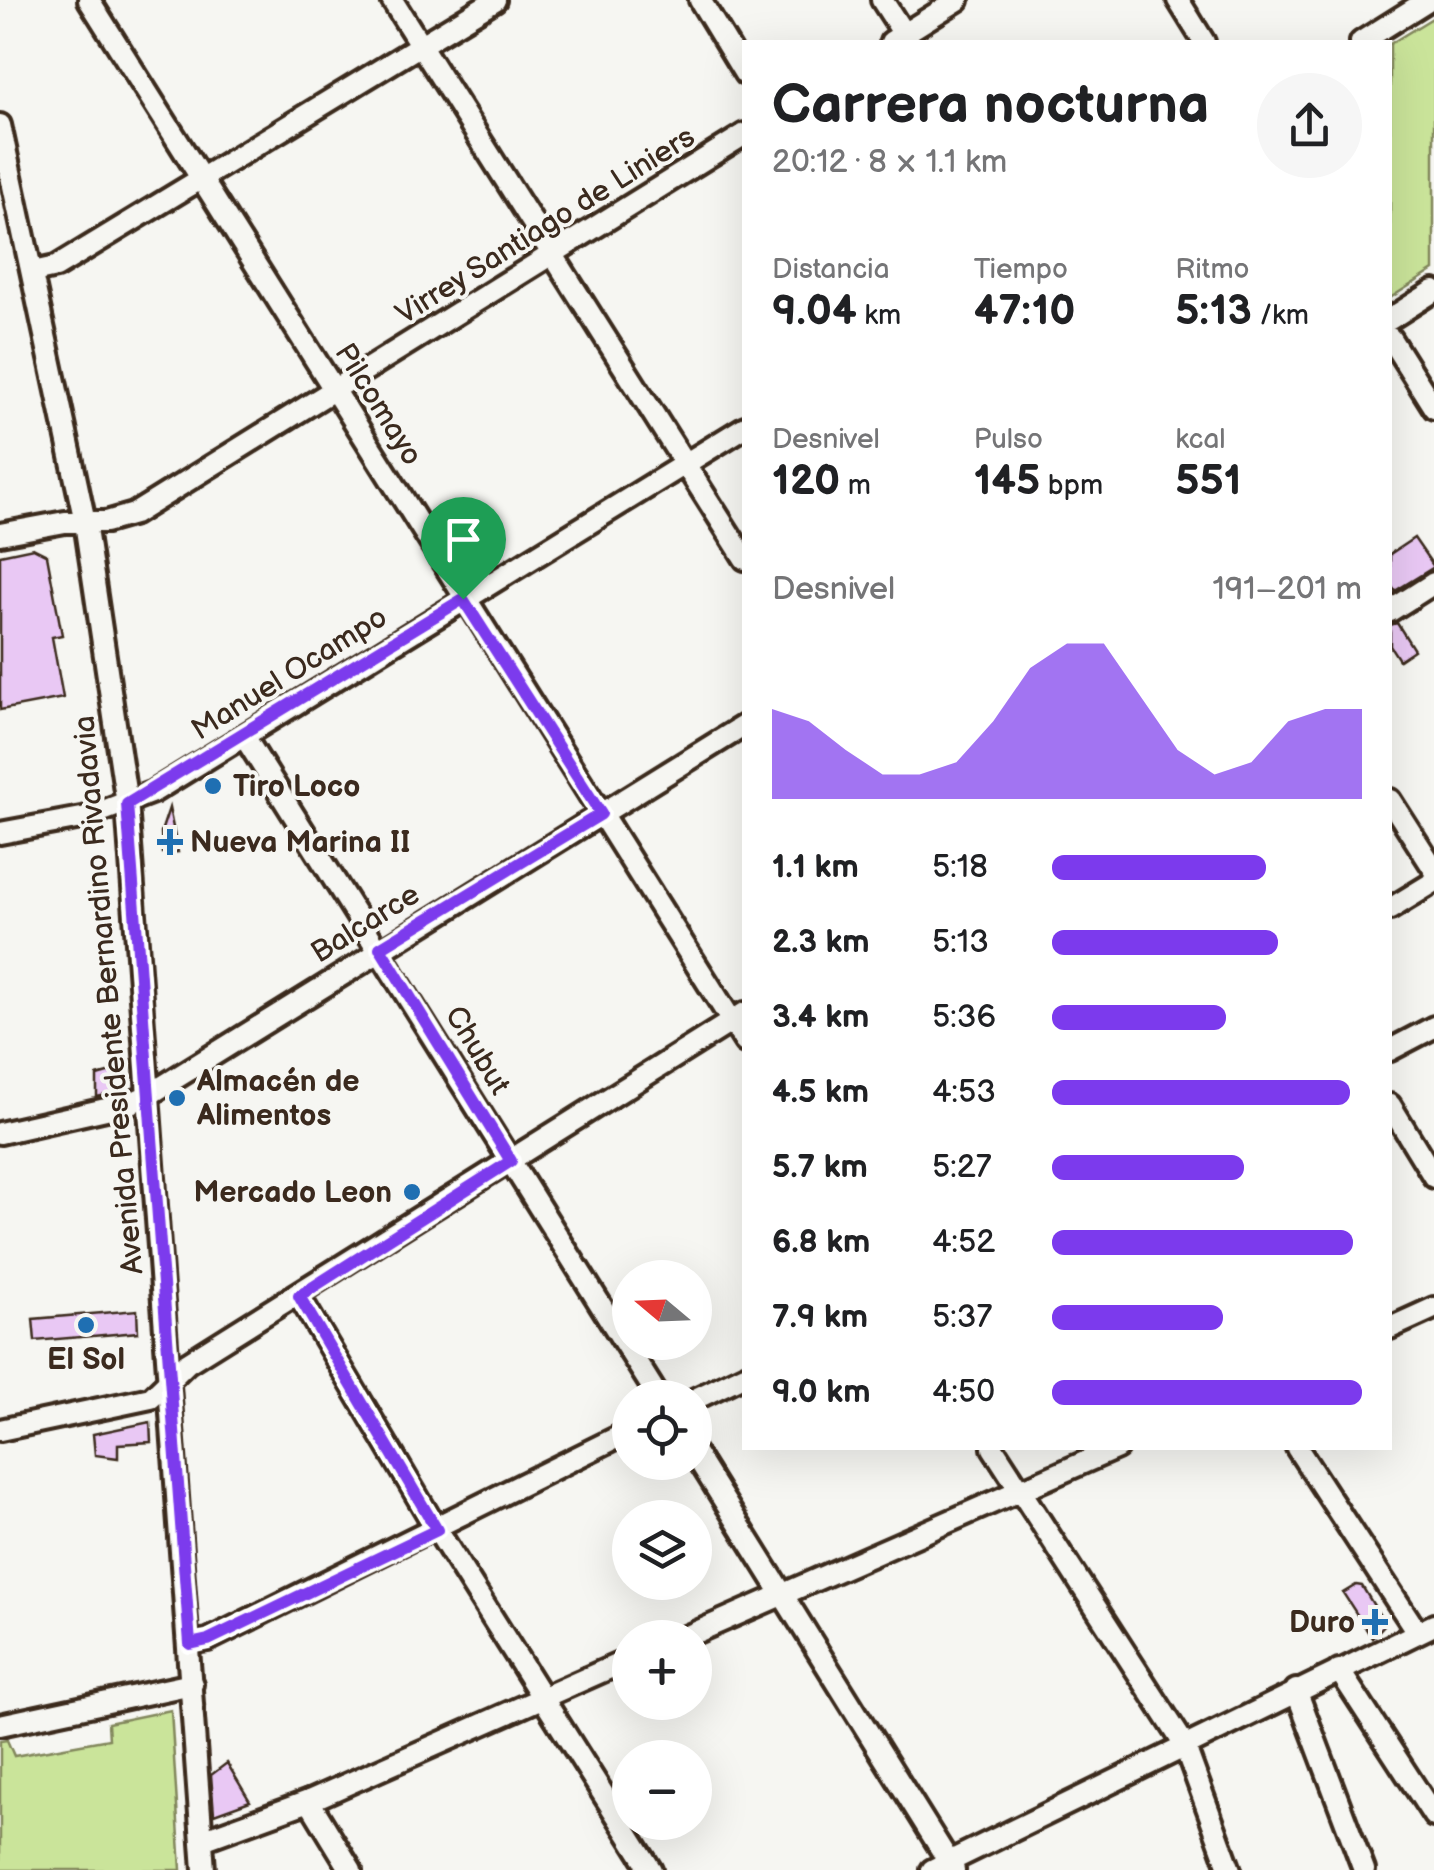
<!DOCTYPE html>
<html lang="es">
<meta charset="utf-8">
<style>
body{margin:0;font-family:"Balsamiq Sans",sans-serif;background:#f6f6f6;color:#202124;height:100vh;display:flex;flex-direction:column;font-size:38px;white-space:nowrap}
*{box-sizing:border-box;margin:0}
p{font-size:32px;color:#757577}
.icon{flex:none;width:55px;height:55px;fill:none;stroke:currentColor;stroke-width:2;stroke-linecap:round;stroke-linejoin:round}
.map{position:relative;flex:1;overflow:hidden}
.sheet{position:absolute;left:742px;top:40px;width:650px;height:1410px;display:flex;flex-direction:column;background:#fff;border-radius:0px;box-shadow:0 10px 40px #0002}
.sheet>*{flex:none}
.needle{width:65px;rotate:289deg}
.fabs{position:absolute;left:612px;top:1260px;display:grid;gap:20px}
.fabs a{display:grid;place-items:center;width:100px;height:100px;border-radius:50%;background:#fff;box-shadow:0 10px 40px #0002;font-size:50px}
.pin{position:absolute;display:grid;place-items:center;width:85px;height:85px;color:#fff;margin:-102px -42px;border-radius:50% 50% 50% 0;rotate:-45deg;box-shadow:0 0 10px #0007}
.pin .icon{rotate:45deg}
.round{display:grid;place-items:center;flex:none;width:105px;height:105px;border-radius:52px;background:#f6f6f6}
.overview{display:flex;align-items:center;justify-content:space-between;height:170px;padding:0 30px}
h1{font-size:55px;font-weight:800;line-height:75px}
.figures{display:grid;grid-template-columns:repeat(3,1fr);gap:15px;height:170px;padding:10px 30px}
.figures div{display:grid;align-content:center}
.figures b{font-size:42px;font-weight:800}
.figures small{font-size:28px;font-weight:400}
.figures p{font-size:28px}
.chart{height:280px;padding:20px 30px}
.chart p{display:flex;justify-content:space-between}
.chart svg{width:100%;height:180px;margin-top:10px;fill:#7c3aed;opacity:.7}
ul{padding:0 30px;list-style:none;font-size:32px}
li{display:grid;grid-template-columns:160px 120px 1fr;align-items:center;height:75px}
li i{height:25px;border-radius:12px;background:#7c3aed}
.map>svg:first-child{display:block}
.green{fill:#cae49a;stroke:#82875c;stroke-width:2.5}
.building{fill:#e9c8f4;stroke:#3b2a1e;stroke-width:2.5}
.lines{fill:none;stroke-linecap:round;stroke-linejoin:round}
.minor-casing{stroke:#3b2a1e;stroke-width:28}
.minor{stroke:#f6f6f2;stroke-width:20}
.route-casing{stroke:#fff;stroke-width:20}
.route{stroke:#7c3aed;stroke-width:12}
.poi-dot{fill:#1f6fb2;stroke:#f6f6f2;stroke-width:4}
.labels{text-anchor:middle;stroke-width:8;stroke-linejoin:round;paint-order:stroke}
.street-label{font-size:30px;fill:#3b2a1e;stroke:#f6f6f2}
.poi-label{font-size:30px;font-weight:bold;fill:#3b2a1e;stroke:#f6f6f2;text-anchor:start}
</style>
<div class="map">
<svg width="1434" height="1870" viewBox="0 0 1434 1870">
<rect width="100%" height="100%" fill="#f6f6f2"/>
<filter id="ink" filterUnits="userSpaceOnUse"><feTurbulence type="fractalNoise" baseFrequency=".01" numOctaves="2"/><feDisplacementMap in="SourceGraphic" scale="20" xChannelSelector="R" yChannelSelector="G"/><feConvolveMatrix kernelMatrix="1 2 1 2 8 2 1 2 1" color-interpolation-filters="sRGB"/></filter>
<g filter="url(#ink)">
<!-- green -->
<g class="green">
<path d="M1434,17V270L1390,298V44Z"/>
<path d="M171,1710L181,1870H0V1741L7,1740L14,1756L109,1739L108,1723Z"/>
</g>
<!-- building -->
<g class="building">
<path d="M1414,538L1434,567L1395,591L1390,584V554Z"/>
<path d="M33,548L47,555L62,635L52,637L63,698L0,710V555Z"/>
<path d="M1397,623L1414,650L1399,660L1390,646V625Z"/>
<path d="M169,808L178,852L162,853L161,832Z"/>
<path d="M122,1069L123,1091L97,1097V1076Z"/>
<path d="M137,1310L138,1332L35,1341L33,1319Z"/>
<path d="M150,1422L151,1442L118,1444V1458L95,1455L93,1434Z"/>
<path d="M1356,1585L1362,1586L1385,1624L1372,1638L1343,1593Z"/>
<path d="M227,1763L250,1801L214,1814L211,1775Z"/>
</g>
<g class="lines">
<!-- minor casing -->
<g class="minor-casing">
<g id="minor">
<path d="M89,0L745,1042"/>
<path d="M392,0L745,559"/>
<path d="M700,0L745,74"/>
<path d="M882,0L909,42"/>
<path d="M1178,0L1204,42"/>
<path d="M891,42L958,0"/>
<path d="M1361,42L1428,0"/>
<path d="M0,125L85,522L127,804L204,1870"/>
<path d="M33,272L56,267L495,0"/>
<path d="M1390,319L1434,291"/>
<path d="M1390,338L1434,408"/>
<path d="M0,534L65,522H106L134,514L745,134"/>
<path d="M1390,611L1434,583"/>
<path d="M244,736L659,1398"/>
<path d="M1390,800L1434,869"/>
<path d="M0,833L87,817L153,792L745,427"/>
<path d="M1390,909L1434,882"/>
<path d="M1390,1050L1434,1027"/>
<path d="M1390,1105L1434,1177"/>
<path d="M0,1133L128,1104L147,1096L745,725"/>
<path d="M299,1296L437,1530L651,1870"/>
<path d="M1390,1328L1434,1308"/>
<path d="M695,1399L745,1375"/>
<path d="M0,1430L151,1398L187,1363L745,1013"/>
<path d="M993,1448L1184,1744L1230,1870"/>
<path d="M1297,1448L1417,1632"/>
<path d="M695,1454L954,1870"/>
<path d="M683,1638L1117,1448"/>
<path d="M189,1643L208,1640L630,1431"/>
<path d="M1339,1670L1434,1816"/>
<path d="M1296,1690L1364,1870"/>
<path d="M0,1725L192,1684"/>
<path d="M309,1801L351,1870"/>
<path d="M202,1840L309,1801L630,1659"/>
<path d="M932,1870L1434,1625"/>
</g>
</g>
<!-- minor -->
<use href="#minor" class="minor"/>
</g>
</g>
<g class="lines" filter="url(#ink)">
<!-- route casing -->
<g class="route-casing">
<path id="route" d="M463,599L601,814L380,948L511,1161L299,1296L437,1530L208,1640L190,1644L127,804Z"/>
</g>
<!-- route -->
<use href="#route" class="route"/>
</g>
<!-- markers -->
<g class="poi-dot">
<circle cx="213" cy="786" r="10"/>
<path d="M165 827h10v10h10v10h-10v10h-10v-10h-10v-10h10z"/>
<circle cx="177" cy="1098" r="10"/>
<circle cx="412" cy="1192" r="10"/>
<circle cx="86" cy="1325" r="10"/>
<path d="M1370 1607h10v10h10v10h-10v10h-10v-10h-10v-10h10z"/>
</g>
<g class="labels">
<!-- street labels -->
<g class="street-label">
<text transform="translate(545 225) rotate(-32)" y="10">Virrey Santiago de Liniers</text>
<text transform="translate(379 404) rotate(58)" y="10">Pilcomayo</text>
<text transform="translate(289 673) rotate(-32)" y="10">Manuel Ocampo</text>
<text transform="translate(365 923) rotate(-32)" y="10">Balcarce</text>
<text transform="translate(108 995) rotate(-95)" y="10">Avenida Presidente Bernardino Rivadavia</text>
<text transform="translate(478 1050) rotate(59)" y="10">Chubut</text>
</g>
<!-- poi labels -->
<g class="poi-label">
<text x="233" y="796">Tiro Loco</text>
<text x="190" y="852">Nueva Marina II</text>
<text x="197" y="1091">Almacén de<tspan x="197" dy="34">Alimentos</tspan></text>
<text x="392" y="1202" text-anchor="end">Mercado Leon</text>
<text x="86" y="1369" text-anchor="middle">El Sol</text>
<text x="1355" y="1632" text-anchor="end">Duro</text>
</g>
</g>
</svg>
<div class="fabs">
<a><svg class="needle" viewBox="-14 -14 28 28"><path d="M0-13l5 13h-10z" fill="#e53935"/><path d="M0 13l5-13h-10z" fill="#757577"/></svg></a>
<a><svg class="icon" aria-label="locate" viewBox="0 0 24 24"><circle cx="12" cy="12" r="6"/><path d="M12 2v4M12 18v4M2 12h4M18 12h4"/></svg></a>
<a><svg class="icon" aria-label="layers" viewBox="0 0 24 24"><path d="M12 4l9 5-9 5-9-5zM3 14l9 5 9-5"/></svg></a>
<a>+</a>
<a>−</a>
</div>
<div class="pin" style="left:463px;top:599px;background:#1e9e55"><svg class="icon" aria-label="arrive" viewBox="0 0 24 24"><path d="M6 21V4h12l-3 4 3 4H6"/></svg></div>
<section class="sheet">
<div class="overview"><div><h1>Carrera nocturna</h1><p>20:12 · 8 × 1.1 km</p></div><a class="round"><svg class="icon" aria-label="share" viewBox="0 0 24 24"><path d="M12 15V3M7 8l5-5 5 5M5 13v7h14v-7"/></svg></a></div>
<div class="figures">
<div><p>Distancia</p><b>9.04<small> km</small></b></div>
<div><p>Tiempo</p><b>47:10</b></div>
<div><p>Ritmo</p><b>5:13<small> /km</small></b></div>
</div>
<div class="figures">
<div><p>Desnivel</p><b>120<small> m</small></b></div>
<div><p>Pulso</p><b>145<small> bpm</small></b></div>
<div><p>kcal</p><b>551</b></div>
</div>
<div class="chart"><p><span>Desnivel</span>191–201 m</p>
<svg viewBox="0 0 160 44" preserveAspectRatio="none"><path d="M0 44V22L10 25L20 32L30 38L40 38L50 35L60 25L70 12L80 6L90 6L100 19L110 32L120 38L130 35L140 25L150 22L160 22V44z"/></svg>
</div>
<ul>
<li><b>1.1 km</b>5:18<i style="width:69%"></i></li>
<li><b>2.3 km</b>5:13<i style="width:73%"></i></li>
<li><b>3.4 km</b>5:36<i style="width:56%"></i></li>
<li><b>4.5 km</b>4:53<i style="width:96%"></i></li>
<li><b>5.7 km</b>5:27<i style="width:62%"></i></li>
<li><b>6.8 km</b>4:52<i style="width:97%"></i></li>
<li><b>7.9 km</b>5:37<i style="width:55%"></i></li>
<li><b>9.0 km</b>4:50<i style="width:100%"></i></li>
</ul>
</section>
</div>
